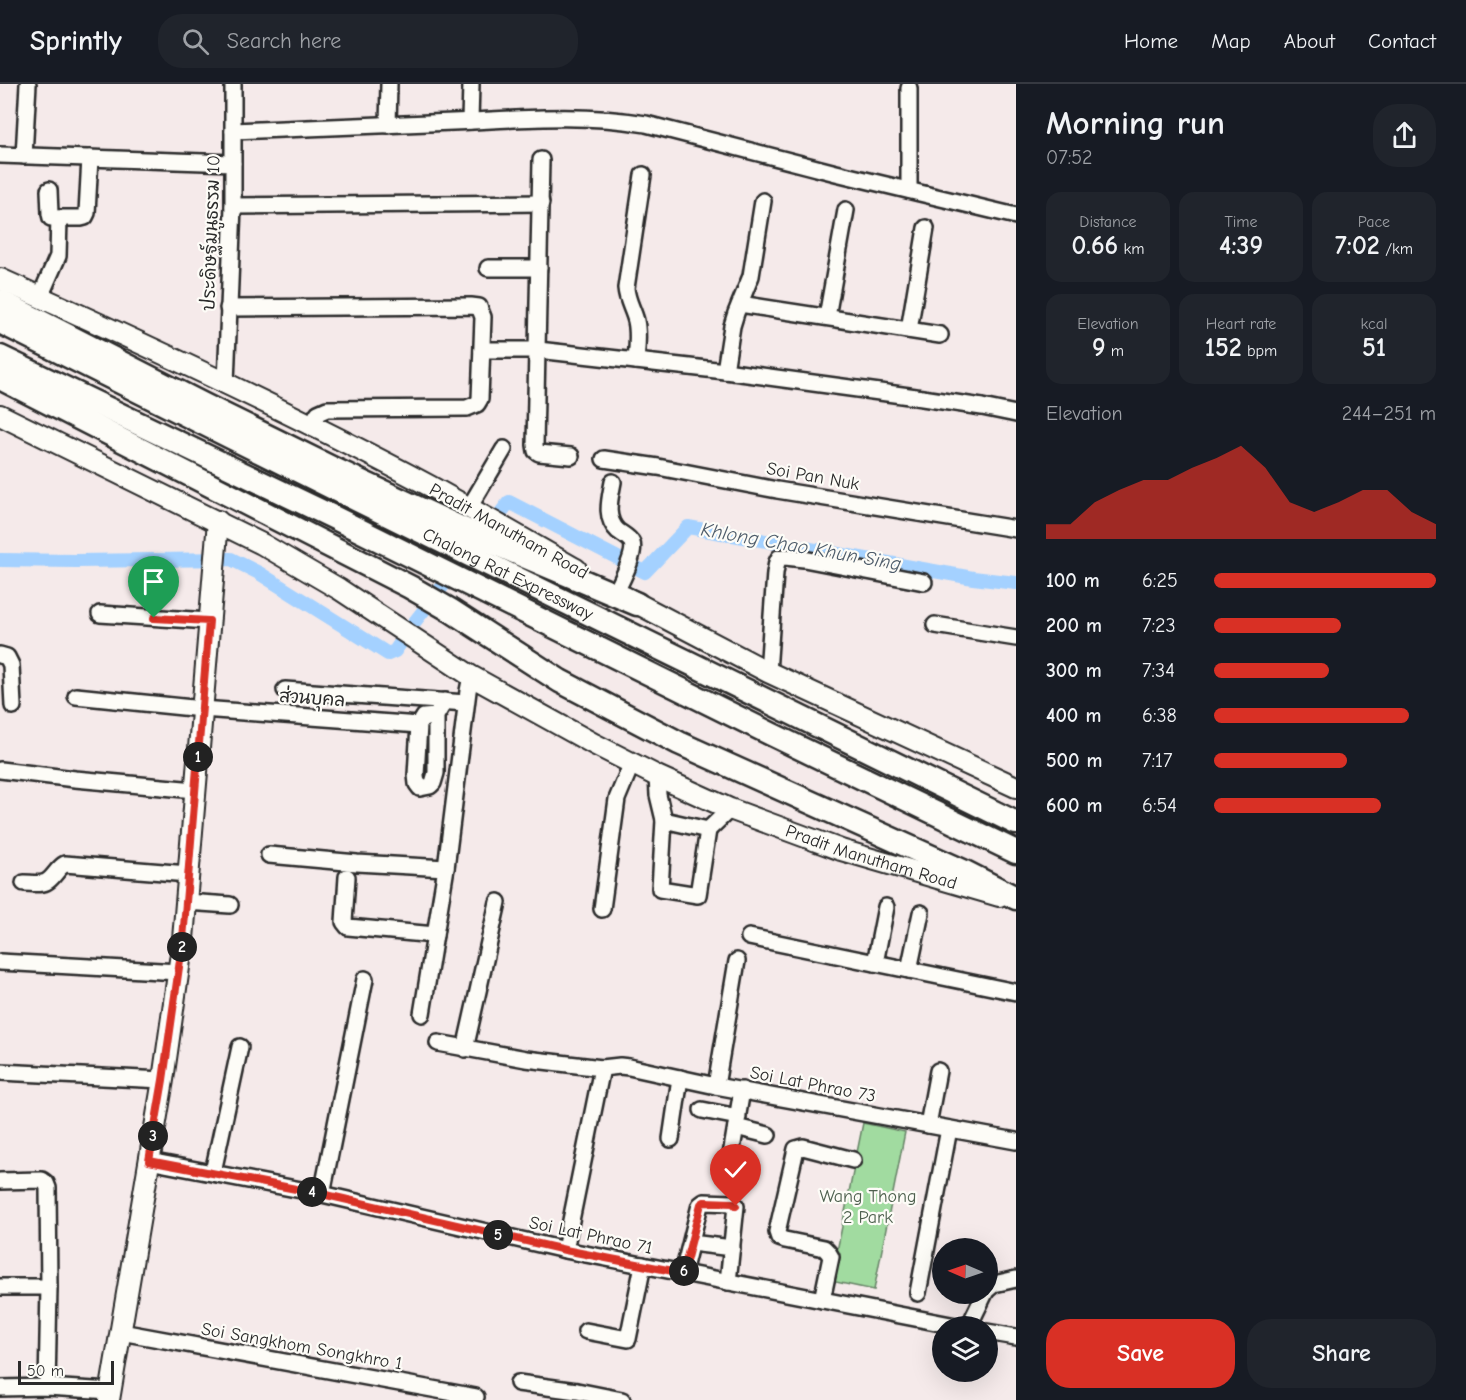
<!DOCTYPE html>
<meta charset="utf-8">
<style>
body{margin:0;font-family:"Comic Neue","Playpen Sans Thai",sans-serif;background:#20242c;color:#f1f3f6;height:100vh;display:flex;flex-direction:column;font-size:22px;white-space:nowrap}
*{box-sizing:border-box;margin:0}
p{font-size:20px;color:#9ea1a6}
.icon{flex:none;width:33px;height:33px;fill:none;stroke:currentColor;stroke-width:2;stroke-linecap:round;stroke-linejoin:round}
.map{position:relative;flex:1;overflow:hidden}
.drawer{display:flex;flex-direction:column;background:#171b24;width:450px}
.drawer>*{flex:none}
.needle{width:39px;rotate:272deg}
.tools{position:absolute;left:932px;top:1154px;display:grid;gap:12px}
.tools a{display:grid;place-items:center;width:66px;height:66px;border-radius:50%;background:#171b24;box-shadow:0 6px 24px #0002;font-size:30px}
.scale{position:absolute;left:18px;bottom:15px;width:96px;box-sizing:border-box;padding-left:6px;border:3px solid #2b2b2b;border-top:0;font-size:16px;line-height:21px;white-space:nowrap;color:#2b2b2b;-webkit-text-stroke:4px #fdfcf7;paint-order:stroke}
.pin{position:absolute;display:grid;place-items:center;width:51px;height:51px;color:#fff;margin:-62px -26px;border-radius:50% 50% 50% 0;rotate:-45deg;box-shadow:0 0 6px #0007}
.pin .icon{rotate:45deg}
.km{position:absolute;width:30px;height:30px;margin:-15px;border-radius:50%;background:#222;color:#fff;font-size:16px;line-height:30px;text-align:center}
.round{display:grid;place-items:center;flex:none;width:63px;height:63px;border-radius:24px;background:#20242c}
.summary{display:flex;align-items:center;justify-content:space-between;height:102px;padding:0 30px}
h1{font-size:33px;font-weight:700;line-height:45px}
.metrics{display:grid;grid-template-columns:repeat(3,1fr);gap:9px;height:102px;padding:6px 30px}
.metrics div{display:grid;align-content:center;border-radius:15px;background:#20242c;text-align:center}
.metrics b{font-size:26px;font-weight:700}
.metrics small{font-size:16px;font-weight:400}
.metrics p{font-size:16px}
.chart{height:168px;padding:12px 30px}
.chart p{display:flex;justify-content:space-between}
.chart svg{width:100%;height:108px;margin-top:6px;fill:#d93025;opacity:.7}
.action{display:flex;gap:12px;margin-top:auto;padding:12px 30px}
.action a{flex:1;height:69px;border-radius:24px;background:#d93025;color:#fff;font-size:24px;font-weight:700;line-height:69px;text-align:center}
.action a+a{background:#20242c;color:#f1f3f6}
ul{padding:0 30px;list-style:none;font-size:20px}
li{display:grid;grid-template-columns:96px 72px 1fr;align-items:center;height:45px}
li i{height:15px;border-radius:8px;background:#d93025}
header{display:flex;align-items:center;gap:36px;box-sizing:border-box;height:84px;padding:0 30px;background:#171b24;border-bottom:2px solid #363941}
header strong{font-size:28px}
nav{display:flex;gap:33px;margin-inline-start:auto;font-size:21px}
.search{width:420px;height:54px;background:#20242c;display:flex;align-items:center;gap:15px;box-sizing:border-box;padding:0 21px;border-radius:24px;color:#9ea1a6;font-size:22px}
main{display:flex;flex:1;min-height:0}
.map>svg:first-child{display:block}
.green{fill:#a1dba0;stroke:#668366;stroke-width:1.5}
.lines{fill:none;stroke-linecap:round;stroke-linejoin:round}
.canal{stroke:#a4d1ff;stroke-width:14}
.minor-casing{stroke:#2b2b2b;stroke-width:20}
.major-casing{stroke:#2b2b2b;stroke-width:24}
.highway-casing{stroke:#2b2b2b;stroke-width:27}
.minor{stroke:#fdfcf7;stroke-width:15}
.major{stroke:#fdfcf7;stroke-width:20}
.highway{stroke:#fdfcf7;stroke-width:22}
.route-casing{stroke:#fff;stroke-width:12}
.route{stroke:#d93025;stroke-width:8}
.labels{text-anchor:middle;stroke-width:4.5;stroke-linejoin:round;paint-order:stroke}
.street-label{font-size:18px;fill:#2b2b2b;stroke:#fdfcf7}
.park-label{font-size:18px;fill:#4e604e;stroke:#fdfcf7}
.water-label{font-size:20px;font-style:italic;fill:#4f5d6b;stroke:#fdfcf7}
</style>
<header>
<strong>Sprintly</strong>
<div class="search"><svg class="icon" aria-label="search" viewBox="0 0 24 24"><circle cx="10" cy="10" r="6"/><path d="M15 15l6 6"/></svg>Search here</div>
<nav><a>Home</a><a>Map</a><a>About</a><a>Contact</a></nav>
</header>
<main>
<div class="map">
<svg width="1016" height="1316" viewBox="0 0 1016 1316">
<rect width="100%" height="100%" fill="#f5eaea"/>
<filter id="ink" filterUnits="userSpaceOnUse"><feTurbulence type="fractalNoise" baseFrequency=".0167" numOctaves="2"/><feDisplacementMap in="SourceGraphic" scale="12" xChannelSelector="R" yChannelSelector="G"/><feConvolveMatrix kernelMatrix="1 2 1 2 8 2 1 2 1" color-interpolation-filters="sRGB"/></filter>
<g filter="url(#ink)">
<!-- green -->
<path class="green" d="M863,1039L905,1048L874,1206L831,1197Z"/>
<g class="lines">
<!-- canal -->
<g class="canal">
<path d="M490,443L509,418L645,488L688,443L973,494L1016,499"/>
<path d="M0,476L76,477L231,475L259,489L388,570L395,567L413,540L472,465"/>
</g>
<!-- minor casing -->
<g class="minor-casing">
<g id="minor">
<path d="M909,4V106"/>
<path d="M470,37L471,0"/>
<path d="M388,41L389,0"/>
<path d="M233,47C306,44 380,41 453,38C518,35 583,29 646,40L836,89L1016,132"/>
<path d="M0,71L233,79"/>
<path d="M24,72L28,0"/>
<path d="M541,76L535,361L536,367L539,369L571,372"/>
<path d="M49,106L50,130L51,134H81L85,133L87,129L90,74"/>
<path d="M233,122L541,119"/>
<path d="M488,184H539"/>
<path d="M40,213L58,172L59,134"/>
<path d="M740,220L940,251"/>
<path d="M228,224L471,222L479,223L483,233L480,315L477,320L467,324L327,325L318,329L311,341"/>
<path d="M827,233L846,126"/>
<path d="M909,246L926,144"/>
<path d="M482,266H538L725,287L909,312L982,323L1016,330"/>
<path d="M636,277C637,265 639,250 636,237C633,225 627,217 626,204L643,91"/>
<path d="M725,287L732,242L736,229L751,192L763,117"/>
<path d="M226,299L233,122V0"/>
<path d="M604,375L658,383L777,406L1016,445"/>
<path d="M613,398C610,415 604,434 618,447C622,450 630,454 632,459C636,470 621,497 616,508"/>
<path d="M469,424L504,365"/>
<path d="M100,530L209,537"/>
<path d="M935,541L1016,554"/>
<path d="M0,571L7,573L11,581L13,622"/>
<path d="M768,588L775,489L777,478L779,474L785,473L804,475L924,498"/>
<path d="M285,606L466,619"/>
<path d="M76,612L202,625L419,641"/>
<path d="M436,632L424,633L419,641L416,691L417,700L420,704L430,702L433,699L436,689V632L445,617"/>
<path d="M0,686L75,695L195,706"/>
<path d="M657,692L658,711L664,736L708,746L730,725"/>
<path d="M664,736L660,805L698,811L708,746"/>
<path d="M269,771L357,779L446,784"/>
<path d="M347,793L344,838L348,843L435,851"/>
<path d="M24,799C31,799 40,801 46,798C54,794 57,784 65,780L188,790"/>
<path d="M186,818L230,821"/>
<path d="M602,825L617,715L632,679"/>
<path d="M749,853L1016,908"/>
<path d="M0,878L179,888"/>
<path d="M875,879L886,823"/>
<path d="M909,886L921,829"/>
<path d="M422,930L446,784L468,607L471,592"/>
<path d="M438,959L526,975L602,984L620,982L629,983L716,1002L1016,1057"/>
<path d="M465,965L498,818"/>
<path d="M0,988L163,996"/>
<path d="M716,1002L737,877"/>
<path d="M702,1026L738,1033"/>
<path d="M928,1041L938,987"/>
<path d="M736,1043L768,1051"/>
<path d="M671,1055L680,994"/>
<path d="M149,1077L322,1110L565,1166L956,1242"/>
<path d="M213,1088L240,963"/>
<path d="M728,1089L742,1006"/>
<path d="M0,1097L42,1096L46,1099L48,1104L49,1203L47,1303"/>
<path d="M322,1110L365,895"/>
<path d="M691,1159L732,1164"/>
<path d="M565,1166L602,984"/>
<path d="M683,1189L700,1121L704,1118L733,1119L736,1122L728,1198"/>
<path d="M0,1203H49"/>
<path d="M987,1206L994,1200L1016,1195"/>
<path d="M918,1209L949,1045"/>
<path d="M822,1216L831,1173L828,1168L824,1164L785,1156L779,1154L777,1148L796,1065L803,1063L853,1076"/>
<path d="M969,1242L985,1209"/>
<path d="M586,1247L628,1255L643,1181"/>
<path d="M121,1248L476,1313"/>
<path d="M987,1248L1016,1253"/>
<path d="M518,1299L577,1307L622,1316"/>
<path d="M0,1304L47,1303L111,1307"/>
</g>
</g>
<!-- major casing -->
<g class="major-casing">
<g id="major">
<path d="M0,195C145,260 289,327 430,402C479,429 527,457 576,485"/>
<path id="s1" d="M0,331L262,460L339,505L471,592L594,660L657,692L730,725L841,766L999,812"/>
<path d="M625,513L768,588L1016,703"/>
<path d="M109,1316L163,996L183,855L218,437"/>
</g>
</g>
<!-- highway casing -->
<g class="highway-casing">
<g id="highway">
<path d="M0,217L204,321L332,384L491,458L637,520"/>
<path id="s2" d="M0,238L339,407L1016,739"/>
<path d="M0,273L333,433L771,650L1016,768"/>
<path d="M0,294L410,503L450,526L560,597L679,659L963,787L1016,814"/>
</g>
</g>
<!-- minor -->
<use href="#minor" class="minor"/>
<!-- major -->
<use href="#major" class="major"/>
<!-- highway -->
<use href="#highway" class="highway"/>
</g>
</g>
<g class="lines" filter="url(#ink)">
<!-- route casing -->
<g class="route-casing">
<path id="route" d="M154,534L209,537L183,855L163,996L149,1077L322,1110L565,1166L683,1189L701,1120L704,1118L733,1119L736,1122"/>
</g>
<!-- route -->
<use href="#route" class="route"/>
</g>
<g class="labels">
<!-- street labels -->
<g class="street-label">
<text transform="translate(211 149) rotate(-88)" y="6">ประดิษฐ์มนูธรรม 10</text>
<text transform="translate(813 392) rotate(10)" y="6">Soi Pan Nuk</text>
<text transform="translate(509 447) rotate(29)" y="6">Pradit Manutham Road</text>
<text dy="6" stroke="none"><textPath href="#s2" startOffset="567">Chalong Rat Expressway</textPath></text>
<text transform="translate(312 614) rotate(4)" y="6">ส่วนบุคล</text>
<text dy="6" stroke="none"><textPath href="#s1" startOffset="980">Pradit Manutham Road</textPath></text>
<text transform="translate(813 1000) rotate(11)" y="6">Soi Lat Phrao 73</text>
<text transform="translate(591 1151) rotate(12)" y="6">Soi Lat Phrao 71</text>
<text transform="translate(302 1262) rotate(10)" y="6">Soi Sangkhom Songkhro 1</text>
</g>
<!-- park labels -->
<g class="park-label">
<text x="868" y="1118">Wang Thong<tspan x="868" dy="21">2 Park</tspan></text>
</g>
<!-- water labels -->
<g class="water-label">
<text transform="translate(801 462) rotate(10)" y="7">Khlong Chao Khun Sing</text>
</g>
</g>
</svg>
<div class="tools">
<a><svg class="needle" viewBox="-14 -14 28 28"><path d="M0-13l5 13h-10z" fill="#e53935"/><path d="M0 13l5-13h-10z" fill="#9ea1a6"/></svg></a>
<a><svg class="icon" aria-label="layers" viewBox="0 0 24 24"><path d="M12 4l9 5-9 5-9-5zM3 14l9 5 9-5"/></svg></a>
</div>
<div class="scale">50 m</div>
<div class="pin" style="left:154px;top:534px;background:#1e9e55"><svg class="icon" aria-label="arrive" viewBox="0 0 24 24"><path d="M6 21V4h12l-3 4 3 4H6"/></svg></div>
<div class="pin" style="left:736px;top:1122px;background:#d93025"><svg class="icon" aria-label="check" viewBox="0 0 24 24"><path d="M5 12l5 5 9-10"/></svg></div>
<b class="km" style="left:198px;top:673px">1</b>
<b class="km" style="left:182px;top:863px">2</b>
<b class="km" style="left:153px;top:1052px">3</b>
<b class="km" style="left:312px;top:1108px">4</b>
<b class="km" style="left:498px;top:1151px">5</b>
<b class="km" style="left:684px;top:1187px">6</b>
</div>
<section class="drawer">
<div class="summary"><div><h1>Morning run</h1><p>07:52</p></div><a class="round"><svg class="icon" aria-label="share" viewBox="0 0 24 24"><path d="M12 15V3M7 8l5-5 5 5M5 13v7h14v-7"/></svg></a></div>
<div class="metrics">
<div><p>Distance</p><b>0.66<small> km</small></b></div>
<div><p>Time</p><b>4:39</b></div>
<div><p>Pace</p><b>7:02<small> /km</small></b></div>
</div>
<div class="metrics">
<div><p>Elevation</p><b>9<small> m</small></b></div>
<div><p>Heart rate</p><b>152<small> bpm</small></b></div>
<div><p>kcal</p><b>51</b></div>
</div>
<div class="chart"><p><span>Elevation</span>244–251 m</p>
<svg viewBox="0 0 160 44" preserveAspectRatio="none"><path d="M0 44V38L10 38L20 29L30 24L40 20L50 20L60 15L70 11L80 6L90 15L100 29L110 33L120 29L130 24L140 24L150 33L160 38V44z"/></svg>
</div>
<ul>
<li><b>100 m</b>6:25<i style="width:100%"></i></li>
<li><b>200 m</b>7:23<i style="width:57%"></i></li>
<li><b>300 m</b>7:34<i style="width:52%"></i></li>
<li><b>400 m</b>6:38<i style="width:88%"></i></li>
<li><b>500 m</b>7:17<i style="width:60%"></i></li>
<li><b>600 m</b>6:54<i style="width:75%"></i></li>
</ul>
<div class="action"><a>Save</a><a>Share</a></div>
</section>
</main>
